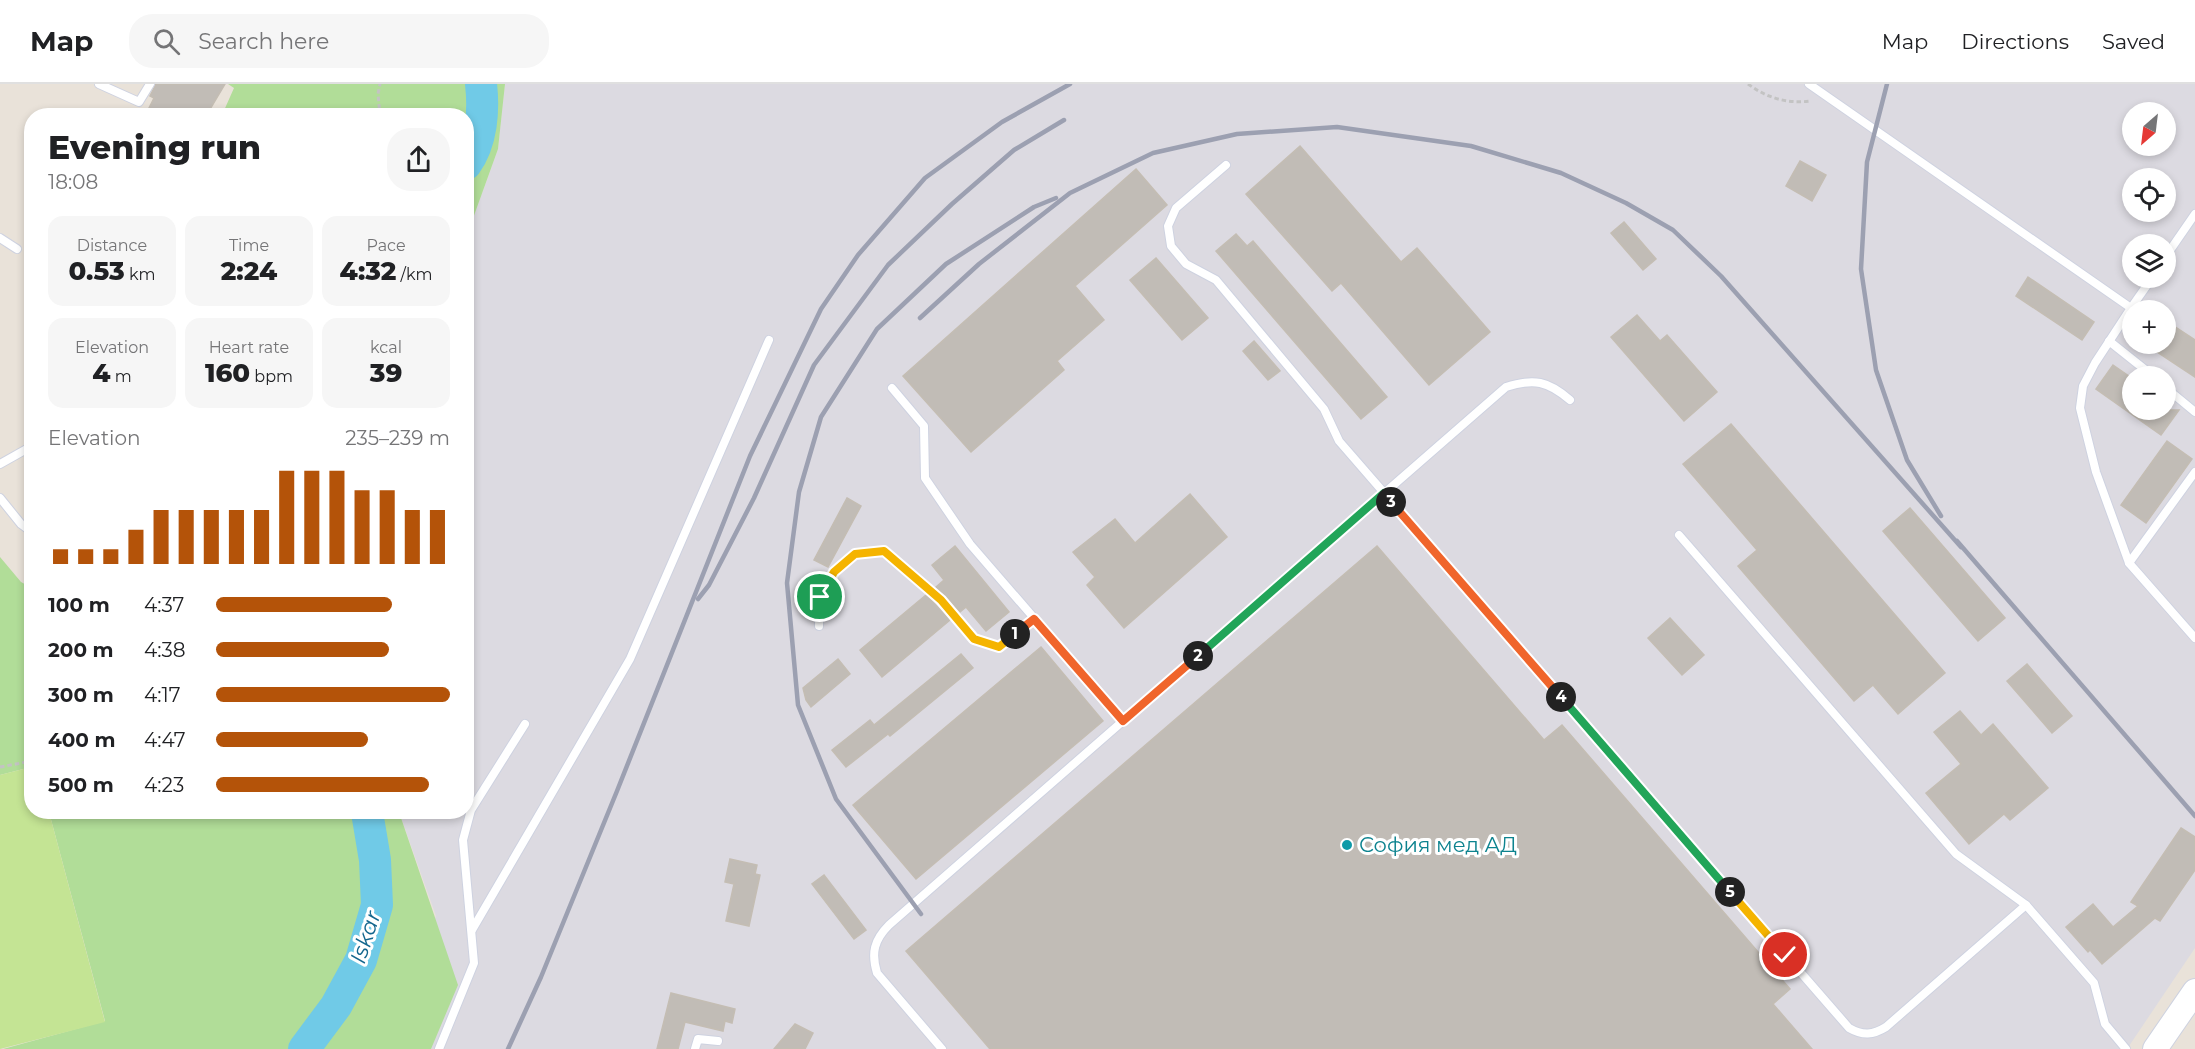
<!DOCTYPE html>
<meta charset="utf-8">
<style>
body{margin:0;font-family:Montserrat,sans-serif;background:#f6f6f6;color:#202124;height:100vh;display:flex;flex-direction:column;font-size:22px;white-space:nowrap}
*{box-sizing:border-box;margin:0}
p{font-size:20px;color:#757577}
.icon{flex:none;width:33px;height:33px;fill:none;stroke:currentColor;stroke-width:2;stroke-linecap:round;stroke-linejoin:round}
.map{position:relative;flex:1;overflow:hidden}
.drawer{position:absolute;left:24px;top:24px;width:450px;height:711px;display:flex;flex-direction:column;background:#fff;border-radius:24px;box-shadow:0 3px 9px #0003}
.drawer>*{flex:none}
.needle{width:39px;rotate:208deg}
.buttons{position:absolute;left:2122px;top:18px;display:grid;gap:12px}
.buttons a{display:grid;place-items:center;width:54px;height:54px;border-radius:50%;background:#fff;box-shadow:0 3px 9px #0003;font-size:30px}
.pin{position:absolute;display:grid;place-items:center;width:51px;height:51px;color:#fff;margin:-26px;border:3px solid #fff;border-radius:50%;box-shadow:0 2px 6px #0007}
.km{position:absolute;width:30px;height:30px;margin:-15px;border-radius:50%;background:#222;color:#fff;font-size:16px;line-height:30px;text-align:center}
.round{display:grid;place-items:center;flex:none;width:63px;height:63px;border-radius:24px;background:#f6f6f6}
.overview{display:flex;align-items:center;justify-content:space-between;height:102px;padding:0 24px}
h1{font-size:33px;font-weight:800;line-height:45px}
.metrics{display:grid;grid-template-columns:repeat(3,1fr);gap:9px;height:102px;padding:6px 24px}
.metrics div{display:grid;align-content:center;border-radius:15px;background:#f6f6f6;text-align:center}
.metrics b{font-size:26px;font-weight:800}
.metrics small{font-size:16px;font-weight:400}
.metrics p{font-size:16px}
.chart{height:168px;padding:12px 24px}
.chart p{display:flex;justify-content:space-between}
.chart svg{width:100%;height:108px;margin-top:6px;stroke:#b45309;stroke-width:6}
ul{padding:0 24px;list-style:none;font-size:20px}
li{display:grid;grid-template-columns:96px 72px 1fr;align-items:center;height:45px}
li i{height:15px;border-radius:8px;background:#b45309}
header{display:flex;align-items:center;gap:36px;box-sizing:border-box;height:84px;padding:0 30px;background:#fff;border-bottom:2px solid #e0e0e0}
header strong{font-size:28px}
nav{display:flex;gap:33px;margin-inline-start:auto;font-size:21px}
.search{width:420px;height:54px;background:#f6f6f6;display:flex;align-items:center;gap:15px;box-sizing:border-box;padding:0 21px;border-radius:24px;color:#757577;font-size:22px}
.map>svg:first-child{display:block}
.industrial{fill:#dcdae1;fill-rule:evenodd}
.green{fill:#b1dd98}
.pitch{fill:#c4e494}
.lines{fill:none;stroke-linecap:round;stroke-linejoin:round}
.river{stroke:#70cae7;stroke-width:32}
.building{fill:#c1bcb6;stroke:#c4bdb3;stroke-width:1.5}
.service-casing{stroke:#ced2e0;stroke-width:10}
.secondary-casing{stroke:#ced2e0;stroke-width:26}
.path{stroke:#c3c3c3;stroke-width:3;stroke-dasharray:4.5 3;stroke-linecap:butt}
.service{stroke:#fff;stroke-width:8}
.secondary{stroke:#fff;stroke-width:24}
.rail{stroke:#9ca0b1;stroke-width:4.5}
.split-1-casing{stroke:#fff;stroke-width:12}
.split-2-casing{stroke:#fff;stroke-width:12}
.split-3-casing{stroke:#fff;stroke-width:12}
.split-4-casing{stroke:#fff;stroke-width:12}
.split-5-casing{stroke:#fff;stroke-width:12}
.split-6-casing{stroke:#fff;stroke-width:12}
.split-1{stroke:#f5b400;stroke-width:8}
.split-2{stroke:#f0652b;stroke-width:8}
.split-3{stroke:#22a559;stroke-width:8}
.split-4{stroke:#f0652b;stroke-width:8}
.split-5{stroke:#22a559;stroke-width:8}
.split-6{stroke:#f5b400;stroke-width:8}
.culture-dot{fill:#0f9aa8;stroke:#fff;stroke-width:2}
.labels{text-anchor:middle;stroke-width:6;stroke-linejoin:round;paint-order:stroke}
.culture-label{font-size:21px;fill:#0d838f;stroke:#fff;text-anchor:start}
.water-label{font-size:22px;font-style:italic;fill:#14678e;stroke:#fff}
</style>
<header>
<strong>Map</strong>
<div class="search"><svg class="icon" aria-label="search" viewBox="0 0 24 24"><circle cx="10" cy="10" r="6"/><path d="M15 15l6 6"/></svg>Search here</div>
<nav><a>Map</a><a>Directions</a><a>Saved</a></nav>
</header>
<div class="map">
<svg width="2195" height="965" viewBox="0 0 2195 965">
<rect width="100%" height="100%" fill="#e9e2d9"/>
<!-- industrial -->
<path class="industrial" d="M505,0H2195V864L2127,965H380L436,832L399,728H466L467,151L498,65ZM2133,28H2166V62H2133ZM2133,94H2166V128H2133ZM2133,160H2166V194H2133ZM2133,226H2166V260H2133ZM2133,292H2166V326H2133Z"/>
<!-- green -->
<g class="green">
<path d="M228,0H505L498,65L467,151L466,32L222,31L234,4Z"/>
<path d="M0,473L21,498L32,504L31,683L0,691Z"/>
<path d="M49,728H399L458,901L431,965H3L105,937Z"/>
</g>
<!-- pitch -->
<path class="pitch" d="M31,683L32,728H49L105,938L0,965V691Z"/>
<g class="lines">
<!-- river -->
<g class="river">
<path d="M466,80C482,58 484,26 481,0"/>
<path d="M304,965L336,922L361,876L377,821L375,776L367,728"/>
</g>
</g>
<!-- building -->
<g class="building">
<path d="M156,0H225L206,32H145L154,14L150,12Z"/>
<path d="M1300,62L1401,178L1417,164L1490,248L1429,301L1341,199L1332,207L1246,110Z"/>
<path d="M1800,77L1826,91L1812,117L1786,102Z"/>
<path d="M1136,85L1167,121L1075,202L1104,236L1057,277L1064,286L971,368L903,292Z"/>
<path d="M1624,138L1656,175L1643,186L1611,149Z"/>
<path d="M1236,150L1247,162L1253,157L1387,313L1361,335L1216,167Z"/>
<path d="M1156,174L1208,234L1182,256L1130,196Z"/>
<path d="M2028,193L2094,238L2082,256L2016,212Z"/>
<path d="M1637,231L1660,257L1667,251L1717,308L1684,337L1611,253Z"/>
<path d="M2166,237L2195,256V293L2145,260H2166Z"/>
<path d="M1254,257L1280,287L1268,296L1243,267Z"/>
<path d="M2113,281L2133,295V326H2179L2161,351L2096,305Z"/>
<path d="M1731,340L1945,589L1898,630L1873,601L1854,617L1738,482L1757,466L1683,380Z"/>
<path d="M2167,357L2192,375L2146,439L2121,421Z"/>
<path d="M1190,410L1227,453L1124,544L1087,501L1095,493L1073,468L1115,435L1135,459Z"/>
<path d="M847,414L861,422L828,483L814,476Z"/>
<path d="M1910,424L2005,534L1978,557L1883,447Z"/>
<path d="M955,462L1009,528L986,547L966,523L960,528L936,503L944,496L932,481Z"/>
<path d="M1377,462L1544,656L1562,641L1790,905L1773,920L1812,965H990L906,867Z"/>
<path d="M926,511L950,536L882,593L860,566Z"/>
<path d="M1670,534L1704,571L1682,591L1648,554Z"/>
<path d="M1041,563L1103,637L916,795L853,721Z"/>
<path d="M961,570L973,584L890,652L888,650L846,683L832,666L870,636L874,641Z"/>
<path d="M838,575L850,590L811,623L806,616L803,604Z"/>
<path d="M2027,580L2072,632L2052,649L2007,597Z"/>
<path d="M1960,627L1981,651L1993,640L2048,704L2010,736L2004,730L1969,760L1926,709L1961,680L1934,648Z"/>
<path d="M2181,744L2195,753V786L2160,837L2155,834L2102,880L2090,866L2088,868L2066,843L2093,820L2113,843L2138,822L2131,818Z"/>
<path d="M730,775L757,781L755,790L760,791L749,842L726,837L734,800L725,798Z"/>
<path d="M824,791L866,846L854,855L812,800Z"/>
<path d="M671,909L735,925L732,939L725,937L723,947L685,938L678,965H657Z"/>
<path d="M795,940L813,949L805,965H774Z"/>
</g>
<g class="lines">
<!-- service casing -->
<g class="service-casing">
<g id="service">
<path d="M99,0L139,18L150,0"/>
<path d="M1809,0L2131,224L2095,279L2083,302L2080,324L2096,388L2129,479L2195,554"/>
<path d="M1226,81L1176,124L1168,142L1171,162L1186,180L1216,196L1324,325L1339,357L1849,944C1863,952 1873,951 1886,943L2026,821"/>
<path d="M0,154L17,165"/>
<path d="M2166,172L2195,130"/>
<path d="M2131,224L2152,194"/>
<path d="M2109,257L2153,292"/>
<path d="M892,304L924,342L925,394L970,460L1123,637"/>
<path d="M2166,304L2195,328"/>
<path d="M0,380L32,362"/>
<path d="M0,414L21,440L32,448"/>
<path d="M1679,451L1956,770L2026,821L2094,899L2105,940L2126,965"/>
<path d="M2129,479L2195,388"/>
<path d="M819,542L820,513L834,488L855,470L884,467L941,516L974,555L999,563L1034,535"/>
<path d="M472,846L630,575L769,256"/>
<path d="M439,965L474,879L463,756L471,726L525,640"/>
<path d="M695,965L698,955L718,957"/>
<path d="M942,965L877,889C871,869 874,856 889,841L1506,303C1534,294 1548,297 1570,316"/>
</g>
</g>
<!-- secondary casing -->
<g class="secondary-casing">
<path id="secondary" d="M2155,965L2195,907"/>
</g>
<!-- path -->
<g class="path">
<path d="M1748,0C1767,14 1787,20 1811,17"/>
<path d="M380,32L378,10L380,0"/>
<path d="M0,683L32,677"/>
</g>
<!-- service -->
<use href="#service" class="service"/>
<!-- secondary -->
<use href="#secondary" class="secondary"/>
<!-- rail -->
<g class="rail">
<path d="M1887,0L1867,78L1861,185L1876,286L1907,376L1941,432"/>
<path d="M920,234L979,180L1070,109L1153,69L1237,50L1337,43L1471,62L1561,89L1626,119L1673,146L1721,192L1961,463"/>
<path d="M1957,457L2195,732"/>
<path d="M698,515L709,501L754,414L814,281L888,181L952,120L1014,66L1064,36"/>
<path d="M921,830L836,715L798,621L787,499L799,408L821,333L877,245L946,180L1034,123L1056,114"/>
<path d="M508,965L541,893L617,707L750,372L821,225L858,171L925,94L1002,38L1070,0"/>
</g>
</g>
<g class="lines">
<!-- split-1 casing -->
<g class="split-1-casing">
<path id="split-1" d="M820,513L834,488L855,470L884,467L941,516L974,555L999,563L1015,550"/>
</g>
<!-- split-2 casing -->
<g class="split-2-casing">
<path id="split-2" d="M1015,550L1034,535L1123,637L1198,572"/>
</g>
<!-- split-3 casing -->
<g class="split-3-casing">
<path id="split-3" d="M1198,572L1384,409L1391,418"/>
</g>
<!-- split-4 casing -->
<g class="split-4-casing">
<path id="split-4" d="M1391,418L1561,613"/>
</g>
<!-- split-5 casing -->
<g class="split-5-casing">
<path id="split-5" d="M1561,613L1730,808"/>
</g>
<!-- split-6 casing -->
<g class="split-6-casing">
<path id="split-6" d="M1730,808L1785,871"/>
</g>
<!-- split-1 -->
<use href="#split-1" class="split-1"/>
<!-- split-2 -->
<use href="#split-2" class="split-2"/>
<!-- split-3 -->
<use href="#split-3" class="split-3"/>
<!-- split-4 -->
<use href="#split-4" class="split-4"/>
<!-- split-5 -->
<use href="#split-5" class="split-5"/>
<!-- split-6 -->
<use href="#split-6" class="split-6"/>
</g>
<!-- markers -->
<circle class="culture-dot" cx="1347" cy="761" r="6"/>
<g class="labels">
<!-- culture labels -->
<g class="culture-label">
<text x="1359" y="768">София мед АД</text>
</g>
<!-- water labels -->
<g class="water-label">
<text transform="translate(365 853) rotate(-72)" y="8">Iskar</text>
</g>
</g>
</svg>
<div class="buttons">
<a><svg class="needle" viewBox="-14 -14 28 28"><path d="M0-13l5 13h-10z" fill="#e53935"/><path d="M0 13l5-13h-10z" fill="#757577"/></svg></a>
<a><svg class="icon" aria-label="locate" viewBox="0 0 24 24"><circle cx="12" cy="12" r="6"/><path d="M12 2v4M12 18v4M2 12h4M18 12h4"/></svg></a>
<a><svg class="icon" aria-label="layers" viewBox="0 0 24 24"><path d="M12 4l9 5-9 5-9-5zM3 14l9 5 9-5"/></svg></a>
<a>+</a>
<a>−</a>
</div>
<div class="pin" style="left:820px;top:513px;background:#1e9e55"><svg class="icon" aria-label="arrive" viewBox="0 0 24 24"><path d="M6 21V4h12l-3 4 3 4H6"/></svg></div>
<div class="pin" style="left:1785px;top:871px;background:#d93025"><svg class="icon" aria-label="check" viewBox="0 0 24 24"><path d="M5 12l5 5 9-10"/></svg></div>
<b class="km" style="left:1015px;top:550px">1</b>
<b class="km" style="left:1198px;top:572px">2</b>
<b class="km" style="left:1391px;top:418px">3</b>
<b class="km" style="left:1561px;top:613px">4</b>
<b class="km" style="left:1730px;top:808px">5</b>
<section class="drawer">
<div class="overview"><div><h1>Evening run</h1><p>18:08</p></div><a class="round"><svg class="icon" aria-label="share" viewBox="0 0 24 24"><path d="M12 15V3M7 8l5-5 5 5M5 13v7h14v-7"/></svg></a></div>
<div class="metrics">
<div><p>Distance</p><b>0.53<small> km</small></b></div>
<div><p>Time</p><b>2:24</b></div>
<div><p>Pace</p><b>4:32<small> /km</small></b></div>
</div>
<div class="metrics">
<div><p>Elevation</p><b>4<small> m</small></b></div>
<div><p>Heart rate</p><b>160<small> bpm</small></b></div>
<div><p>kcal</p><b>39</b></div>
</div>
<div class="chart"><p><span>Elevation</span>235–239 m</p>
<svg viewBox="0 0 160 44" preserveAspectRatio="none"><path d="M5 44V38M15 44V38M25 44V38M35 44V30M45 44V22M55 44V22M65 44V22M75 44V22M85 44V22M95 44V6M105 44V6M115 44V6M125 44V14M135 44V14M145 44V22M155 44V22"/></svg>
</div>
<ul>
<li><b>100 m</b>4:37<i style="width:75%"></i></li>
<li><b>200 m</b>4:38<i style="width:74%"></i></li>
<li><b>300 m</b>4:17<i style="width:100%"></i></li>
<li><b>400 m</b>4:47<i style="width:65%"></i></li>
<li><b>500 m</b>4:23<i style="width:91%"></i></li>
</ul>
</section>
</div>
